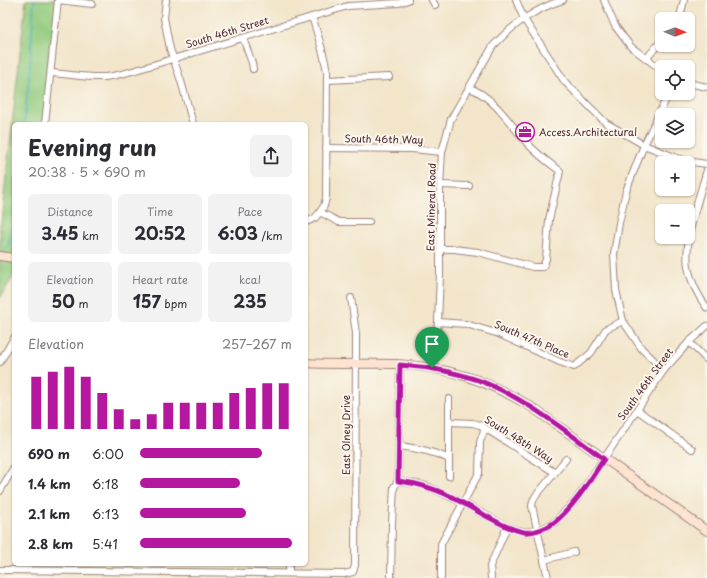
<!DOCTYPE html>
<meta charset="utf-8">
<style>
body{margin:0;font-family:"Playpen Sans",sans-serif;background:#f2f2f3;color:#2b2b33;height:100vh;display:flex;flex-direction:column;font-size:15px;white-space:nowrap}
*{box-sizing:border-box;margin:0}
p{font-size:13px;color:#7c7c81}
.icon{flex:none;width:22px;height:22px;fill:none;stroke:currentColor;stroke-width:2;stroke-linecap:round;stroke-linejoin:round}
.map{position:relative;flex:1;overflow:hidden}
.side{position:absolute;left:12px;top:122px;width:296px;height:444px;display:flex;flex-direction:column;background:#fff;border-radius:6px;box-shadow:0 1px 3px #0004}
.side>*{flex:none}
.needle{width:26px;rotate:91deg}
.tools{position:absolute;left:655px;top:12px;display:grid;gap:8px}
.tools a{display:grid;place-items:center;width:40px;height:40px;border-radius:6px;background:#fff;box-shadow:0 1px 3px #0004;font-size:20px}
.pin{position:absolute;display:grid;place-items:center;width:34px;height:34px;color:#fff;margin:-41px -17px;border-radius:50% 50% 50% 0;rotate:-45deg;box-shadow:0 0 4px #0007}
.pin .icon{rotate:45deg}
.round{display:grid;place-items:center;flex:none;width:42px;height:42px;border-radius:6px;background:#f2f2f3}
.overview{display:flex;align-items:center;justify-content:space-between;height:68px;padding:0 16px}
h1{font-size:22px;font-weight:700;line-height:30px}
.figures{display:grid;grid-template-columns:repeat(3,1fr);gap:6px;height:68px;padding:4px 16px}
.figures div{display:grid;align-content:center;border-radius:6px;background:#f2f2f3;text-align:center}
.figures b{font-size:17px;font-weight:700}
.figures small{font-size:11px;font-weight:400}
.figures p{font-size:11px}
.chart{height:112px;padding:8px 16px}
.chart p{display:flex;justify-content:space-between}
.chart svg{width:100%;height:72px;margin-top:4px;stroke:#b5179e;stroke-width:6}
ul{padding:0 16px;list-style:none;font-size:13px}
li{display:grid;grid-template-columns:64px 48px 1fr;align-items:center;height:30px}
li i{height:10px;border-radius:5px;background:#b5179e}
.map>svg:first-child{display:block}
.green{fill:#93cb7e;stroke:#6e7554}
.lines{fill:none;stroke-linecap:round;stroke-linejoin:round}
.stream{stroke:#3fabbe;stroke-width:1.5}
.minor-casing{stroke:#9e827a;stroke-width:8}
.secondary-casing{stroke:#9e827a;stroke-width:10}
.minor{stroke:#fff;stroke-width:6}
.secondary{stroke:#fde4d1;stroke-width:8}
.route-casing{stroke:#fff;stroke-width:8}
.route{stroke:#b5179e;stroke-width:5}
.labels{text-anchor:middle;stroke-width:4;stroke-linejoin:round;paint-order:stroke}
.street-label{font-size:10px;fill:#4a1f2b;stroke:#fbf7ec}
.poi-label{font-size:10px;fill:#4a1f2b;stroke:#fbf7ec;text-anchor:start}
</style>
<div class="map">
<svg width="707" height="578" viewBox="0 0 707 578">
<rect width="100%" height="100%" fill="#fbf7ec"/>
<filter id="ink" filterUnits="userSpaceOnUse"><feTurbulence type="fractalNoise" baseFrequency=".025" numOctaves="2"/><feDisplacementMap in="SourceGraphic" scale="8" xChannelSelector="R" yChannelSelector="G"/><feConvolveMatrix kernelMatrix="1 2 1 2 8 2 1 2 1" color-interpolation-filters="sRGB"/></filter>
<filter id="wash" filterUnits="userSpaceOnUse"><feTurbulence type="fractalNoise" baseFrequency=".012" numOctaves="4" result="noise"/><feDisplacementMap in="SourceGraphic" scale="16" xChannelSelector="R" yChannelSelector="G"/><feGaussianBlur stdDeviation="0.9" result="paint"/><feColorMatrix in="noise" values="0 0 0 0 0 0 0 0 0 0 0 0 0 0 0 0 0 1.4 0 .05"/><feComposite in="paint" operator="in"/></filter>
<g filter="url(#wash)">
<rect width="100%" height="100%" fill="#f2e5ca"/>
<!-- green -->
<path class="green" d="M26,0H58L45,124H14V275L0,298V224L1,222Z"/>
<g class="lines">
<!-- stream -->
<g class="stream">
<path d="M24,124L30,67L34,0"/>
<path d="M3,253L9,244L14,217"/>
</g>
</g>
</g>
<g filter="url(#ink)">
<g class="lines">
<!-- minor casing -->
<g class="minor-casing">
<g id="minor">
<path d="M58,0L92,4"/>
<path d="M166,0L164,18L170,49L181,81L193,124"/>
<path d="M432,0L435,5"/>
<path d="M516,0L524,19L565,82L606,123L644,145L685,161L707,164"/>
<path d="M604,0L615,26L631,47L662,70"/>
<path d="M312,17C318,35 324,53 327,72L326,198L324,206L320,212"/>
<path d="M679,19L680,17L684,0"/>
<path d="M243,38L252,63L253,69"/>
<path d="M646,59L662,40"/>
<path d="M51,73C69,74 87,78 105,77C115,76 126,73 136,70L348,6L399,3L408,0"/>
<path d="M327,80L389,77"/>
<path d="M688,83L707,87"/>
<path d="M45,124L58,0"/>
<path d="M326,148L412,149L442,152"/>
<path d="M707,170C699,198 684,238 688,267C691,282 698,296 707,308"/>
<path d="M440,185L469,186"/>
<path d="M306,222L315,218L320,212L339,222H369"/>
<path d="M440,249H454L478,252L533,267H543L546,259L549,220L560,171C549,163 536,153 527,143C509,123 495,98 470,88"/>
<path d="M438,322L466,324L499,334L560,362L574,367L591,353L606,329L623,321"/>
<path d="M689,342L707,360"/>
<path d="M0,362L14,338"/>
<path d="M432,368L438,322L440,275V185L442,152L451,119L493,46C513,25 534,9 563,0"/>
<path d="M664,370L642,349L623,321L616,290L614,254L619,223L626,191L644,145L669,93"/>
<path d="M637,410L692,449"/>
<path d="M449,422L473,423L480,425L554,472"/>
<path d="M399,446C416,448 433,451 449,459"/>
<path d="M449,476V399"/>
<path d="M398,481L412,483L426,486L438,491L463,503L507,527L517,530L526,532L538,530L546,527L555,522L576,500L664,370L689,342L707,326"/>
<path d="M398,481L400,365"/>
<path d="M0,491L14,467"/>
<path d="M544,560L574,552"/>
<path d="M0,570L344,574L353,572L355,565L356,348V333L351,298"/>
<path d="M289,573V564"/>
<path d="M391,578L392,523L394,487L398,481"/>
<path d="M441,578V544L479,473L480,442L485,428"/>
<path d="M491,578L490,566L507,527"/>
<path d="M548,578L532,506L533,501L535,497L566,459"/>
</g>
</g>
<!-- secondary casing -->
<g class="secondary-casing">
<g id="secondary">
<path d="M0,256L14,258"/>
<path d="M306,363C336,365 367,363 397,364C448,367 486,380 530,406L707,531"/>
</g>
</g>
<!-- minor -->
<use href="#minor" class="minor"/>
<!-- secondary -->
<use href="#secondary" class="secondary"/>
</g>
</g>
<g class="lines" filter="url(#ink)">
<!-- route casing -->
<g class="route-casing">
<path id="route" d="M400,365C427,367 452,371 478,380C524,397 564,430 604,459C590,480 576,504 556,521C548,528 534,533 524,532C511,530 499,523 488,517C475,510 463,503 450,496C433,488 416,483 398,481Z"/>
</g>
<!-- route -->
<use href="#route" class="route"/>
</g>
<!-- icons -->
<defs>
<g id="office-ring" transform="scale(1)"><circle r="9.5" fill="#fbf7ec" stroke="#b5179e" stroke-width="1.5"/><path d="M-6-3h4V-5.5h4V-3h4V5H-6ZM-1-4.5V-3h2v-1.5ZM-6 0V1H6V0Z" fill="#b5179e"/></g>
</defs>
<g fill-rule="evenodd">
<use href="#office-ring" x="525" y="132"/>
</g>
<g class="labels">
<!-- street labels -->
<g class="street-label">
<text transform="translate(227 32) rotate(-17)" y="4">South 46th Street</text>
<text transform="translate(384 139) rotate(1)" y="4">South 46th Way</text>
<text transform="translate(431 207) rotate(-89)" y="4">East Mineral Road</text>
<text transform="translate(532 339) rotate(23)" y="4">South 47th Place</text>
<text transform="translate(645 384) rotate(-54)" y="4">South 46th Street</text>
<text transform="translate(346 435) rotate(-90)" y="4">East Olney Drive</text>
<text transform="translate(519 439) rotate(32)" y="4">South 48th Way</text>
</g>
<!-- poi labels -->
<g class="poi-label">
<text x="539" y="136">Access.Architectural</text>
</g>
</g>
</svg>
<div class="tools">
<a><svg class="needle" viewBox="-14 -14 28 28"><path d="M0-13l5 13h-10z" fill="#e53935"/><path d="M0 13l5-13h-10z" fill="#7c7c81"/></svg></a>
<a><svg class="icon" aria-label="locate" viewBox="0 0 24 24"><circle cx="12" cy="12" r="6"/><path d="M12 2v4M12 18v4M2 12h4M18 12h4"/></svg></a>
<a><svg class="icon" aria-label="layers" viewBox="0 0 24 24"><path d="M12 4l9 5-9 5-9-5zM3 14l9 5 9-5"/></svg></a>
<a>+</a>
<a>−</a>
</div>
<div class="pin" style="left:432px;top:368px;background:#1e9e55"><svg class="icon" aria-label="arrive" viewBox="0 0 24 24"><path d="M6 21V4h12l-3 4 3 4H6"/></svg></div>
<section class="side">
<div class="overview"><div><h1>Evening run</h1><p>20:38 · 5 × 690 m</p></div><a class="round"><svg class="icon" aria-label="share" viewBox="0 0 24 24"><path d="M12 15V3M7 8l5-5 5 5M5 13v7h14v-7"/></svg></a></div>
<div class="figures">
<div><p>Distance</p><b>3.45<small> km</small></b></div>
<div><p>Time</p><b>20:52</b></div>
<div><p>Pace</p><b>6:03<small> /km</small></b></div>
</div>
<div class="figures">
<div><p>Elevation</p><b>50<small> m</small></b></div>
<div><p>Heart rate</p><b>157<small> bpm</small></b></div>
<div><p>kcal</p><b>235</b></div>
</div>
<div class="chart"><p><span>Elevation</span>257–267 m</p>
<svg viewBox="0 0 160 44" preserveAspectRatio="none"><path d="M5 44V12M15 44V9M25 44V6M35 44V12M45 44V22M55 44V32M65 44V38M75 44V35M85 44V28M95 44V28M105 44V28M115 44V28M125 44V22M135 44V19M145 44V16M155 44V16"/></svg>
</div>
<ul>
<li><b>690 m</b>6:00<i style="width:80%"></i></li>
<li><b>1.4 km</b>6:18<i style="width:66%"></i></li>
<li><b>2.1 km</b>6:13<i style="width:70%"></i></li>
<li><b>2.8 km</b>5:41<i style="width:100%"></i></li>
</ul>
</section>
</div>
